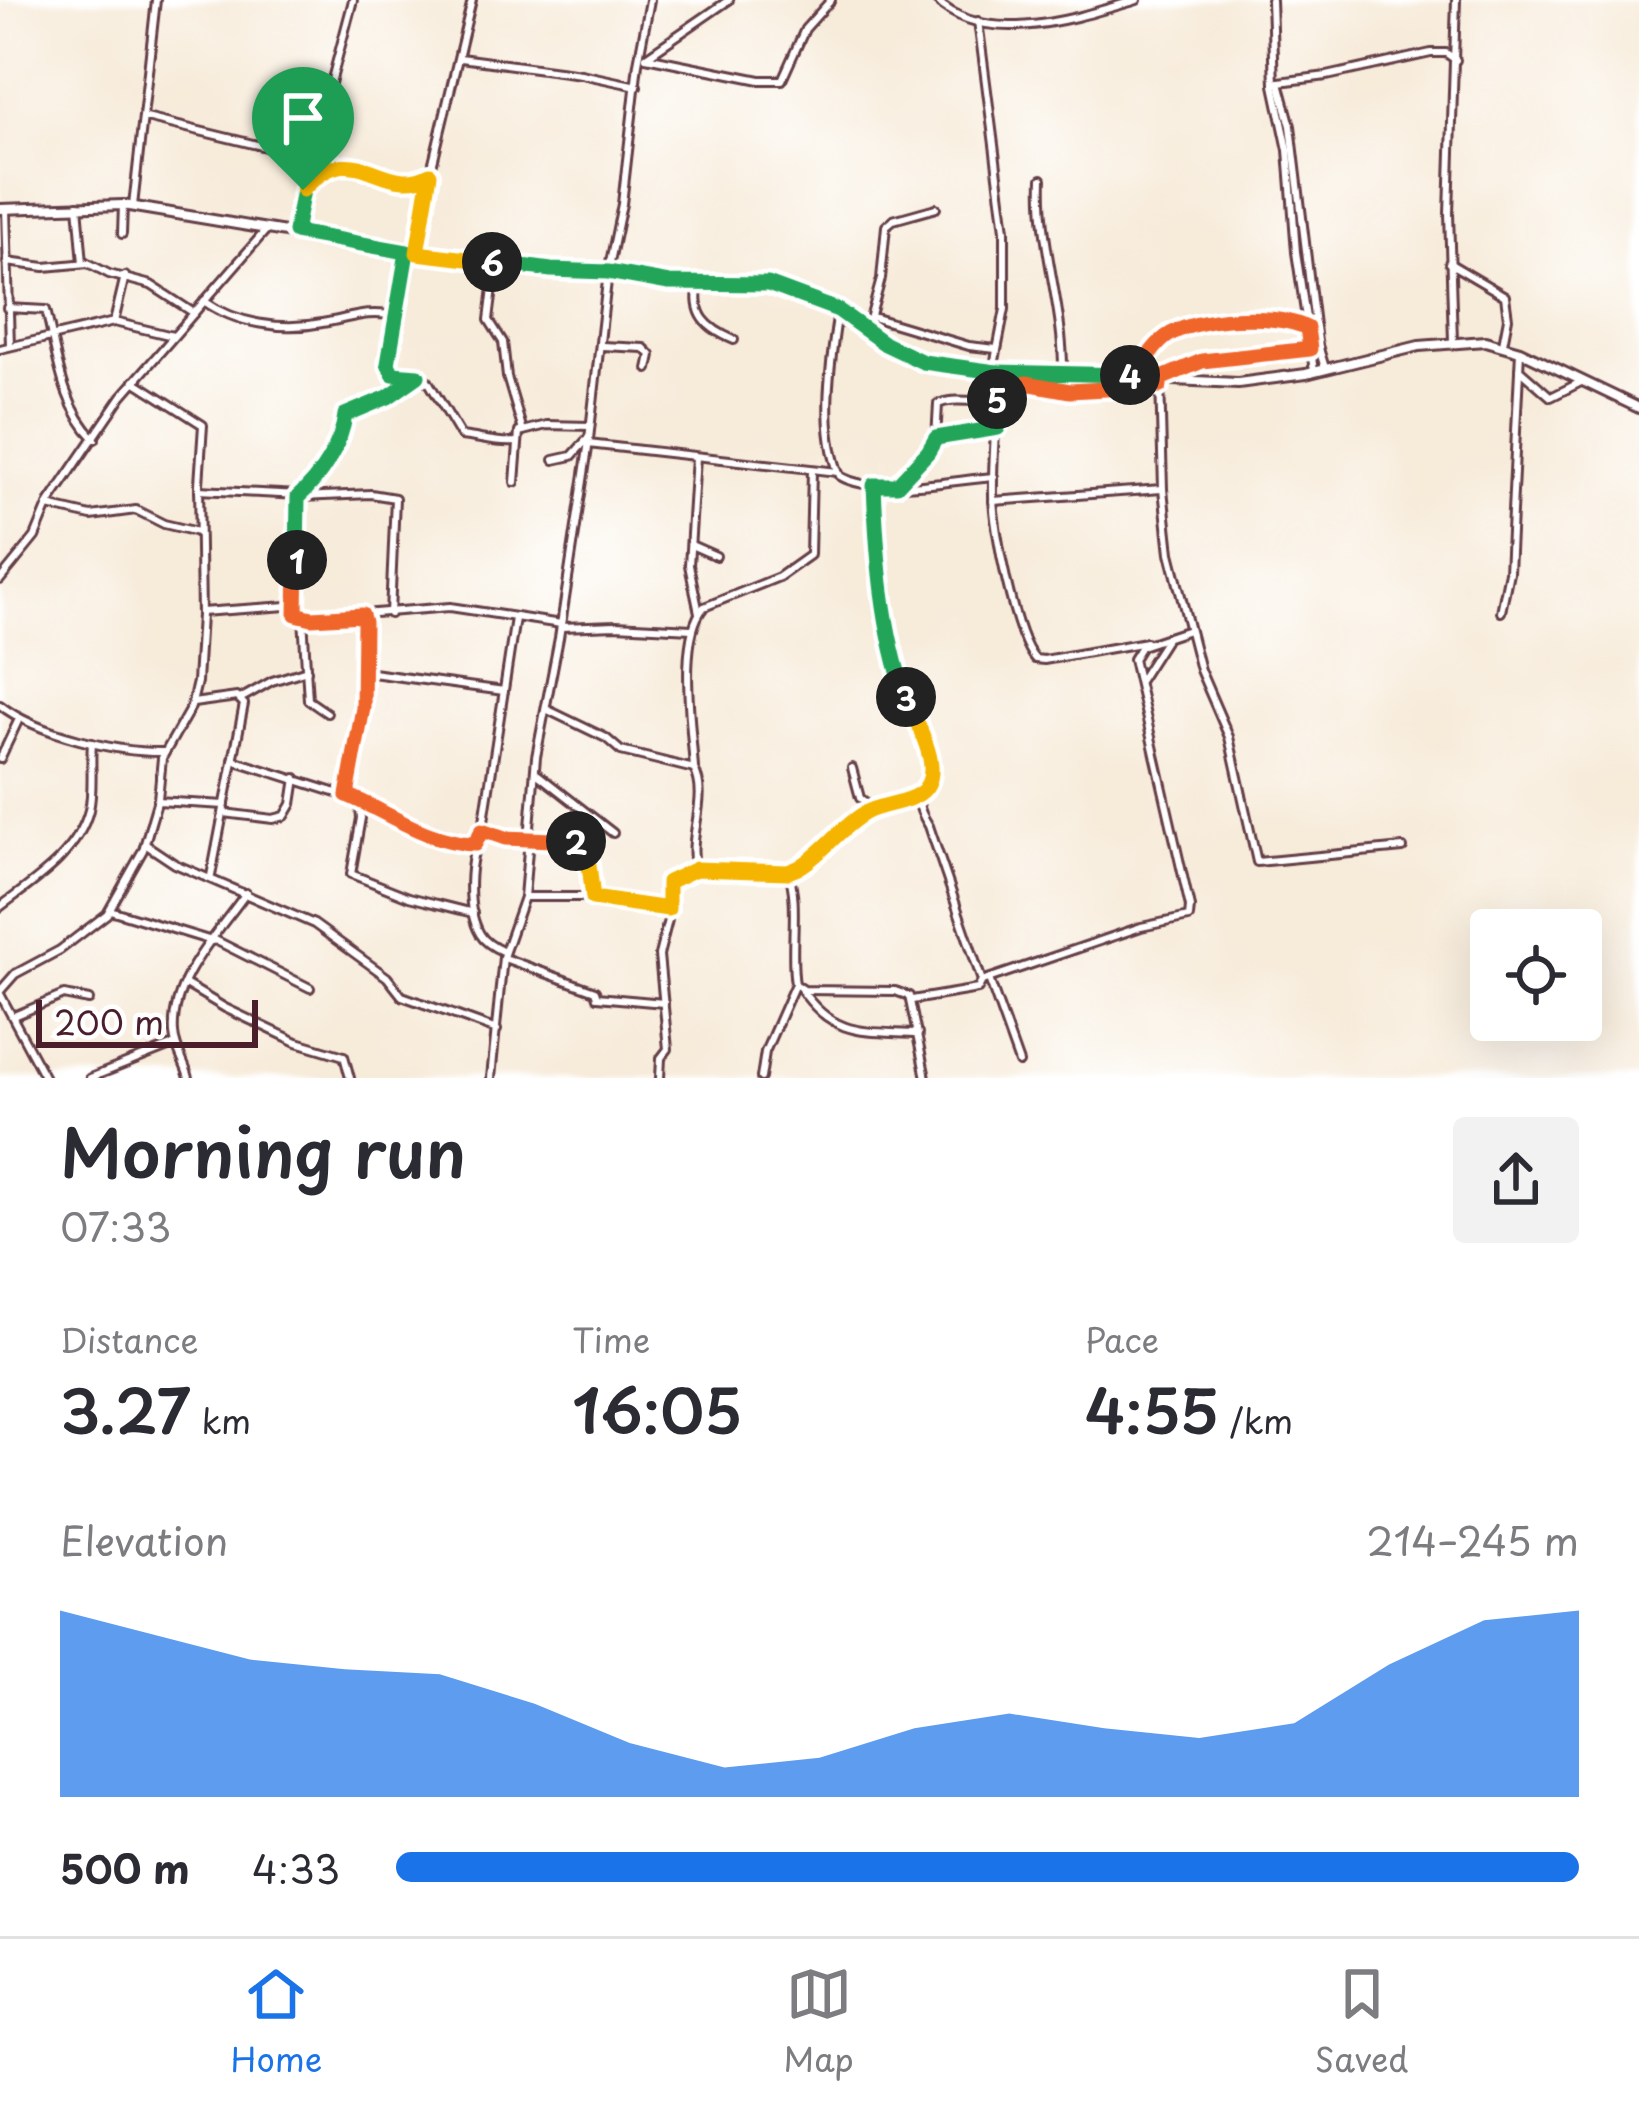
<!DOCTYPE html>
<meta charset="utf-8">
<style>
body{margin:0;font-family:"Playpen Sans",sans-serif;background:#f2f2f3;color:#2b2b33;height:100vh;display:flex;flex-direction:column;font-size:45px;white-space:nowrap}
*{box-sizing:border-box;margin:0}
p{font-size:39px;color:#7c7c81}
.icon{flex:none;width:66px;height:66px;fill:none;stroke:currentColor;stroke-width:2;stroke-linecap:round;stroke-linejoin:round}
.map{position:relative;height:1078px;overflow:hidden}
.drawer{display:flex;flex-direction:column;background:#fff;flex:1}
.drawer>*{flex:none}
.buttons{position:absolute;left:1470px;top:909px;display:grid;gap:24px}
.buttons a{display:grid;place-items:center;width:132px;height:132px;border-radius:12px;background:#fff;box-shadow:0 12px 48px #0002;font-size:60px}
.scale{position:absolute;left:36px;bottom:30px;width:222px;box-sizing:border-box;padding-left:12px;border:6px solid #4a1f2b;border-top:0;font-size:33px;line-height:42px;white-space:nowrap;color:#4a1f2b;-webkit-text-stroke:9px #fff;paint-order:stroke}
.pin{position:absolute;display:grid;place-items:center;width:102px;height:102px;color:#fff;margin:-123px -51px;border-radius:50% 50% 50% 0;rotate:-45deg;box-shadow:0 0 12px #0007}
.pin .icon{rotate:45deg}
.km{position:absolute;width:60px;height:60px;margin:-30px;border-radius:50%;background:#222;color:#fff;font-size:33px;line-height:60px;text-align:center}
.round{display:grid;place-items:center;flex:none;width:126px;height:126px;border-radius:12px;background:#f2f2f3}
.head{display:flex;align-items:center;justify-content:space-between;height:204px;padding:0 60px}
h1{font-size:66px;font-weight:600;line-height:90px}
.figures{display:grid;grid-template-columns:repeat(3,1fr);gap:18px;height:204px;padding:12px 60px}
.figures div{display:grid;align-content:center}
.figures b{font-size:60px;font-weight:600}
.figures small{font-size:33px;font-weight:400}
.figures p{font-size:33px}
.chart{height:336px;padding:24px 60px}
.chart p{display:flex;justify-content:space-between}
.chart svg{width:100%;height:216px;margin-top:12px;fill:#1a73e8;opacity:.7}
ul{padding:0 60px;list-style:none;font-size:39px}
li{display:grid;grid-template-columns:192px 144px 1fr;align-items:center;height:90px}
li i{height:30px;border-radius:15px;background:#1a73e8}
.tab-bar{display:flex;justify-content:space-around;align-items:center;height:168px;border-top:3px solid #e1e1e2;background:#fff;font-size:33px;color:#7c7c81}
.tab-bar a{display:grid;justify-items:center;gap:6px}
.tab-bar .on{color:#1a73e8}
.map>svg:first-child{display:block}
.lines{fill:none;stroke-linecap:round;stroke-linejoin:round}
.minor-casing{stroke:#643e45;stroke-width:12}
.tertiary-casing{stroke:#643e45;stroke-width:14}
.minor{stroke:#fff;stroke-width:6}
.tertiary{stroke:#fff;stroke-width:8}
.split-1-casing{stroke:#fff;stroke-width:24}
.split-2-casing{stroke:#fff;stroke-width:24}
.split-3-casing{stroke:#fff;stroke-width:24}
.split-4-casing{stroke:#fff;stroke-width:24}
.split-5-casing{stroke:#fff;stroke-width:24}
.split-6-casing{stroke:#fff;stroke-width:24}
.split-7-casing{stroke:#fff;stroke-width:24}
.split-1{stroke:#22a559;stroke-width:15}
.split-2{stroke:#f0652b;stroke-width:15}
.split-3{stroke:#f5b400;stroke-width:15}
.split-4{stroke:#22a559;stroke-width:15}
.split-5{stroke:#f0652b;stroke-width:15}
.split-6{stroke:#22a559;stroke-width:15}
.split-7{stroke:#f5b400;stroke-width:15}
</style>
<div class="map">
<svg width="1639" height="1078" viewBox="0 0 1639 1078">
<rect width="100%" height="100%" fill="#fff"/>
<filter id="ink" filterUnits="userSpaceOnUse"><feTurbulence type="fractalNoise" baseFrequency=".00833" numOctaves="2"/><feDisplacementMap in="SourceGraphic" scale="24" xChannelSelector="R" yChannelSelector="G"/><feConvolveMatrix kernelMatrix="1 2 1 2 8 2 1 2 1" color-interpolation-filters="sRGB"/></filter>
<filter id="wash" filterUnits="userSpaceOnUse"><feTurbulence type="fractalNoise" baseFrequency=".004" numOctaves="4" result="noise"/><feDisplacementMap in="SourceGraphic" scale="48" xChannelSelector="R" yChannelSelector="G"/><feGaussianBlur stdDeviation="2.7" result="paint"/><feColorMatrix in="noise" values="0 0 0 0 0 0 0 0 0 0 0 0 0 0 0 0 0 1.4 0 .05"/><feComposite in="paint" operator="in"/></filter>
<g filter="url(#wash)">
<rect width="100%" height="100%" fill="#f7ebd9"/>
</g>
<g filter="url(#ink)">
<g class="lines">
<!-- minor casing -->
<g class="minor-casing">
<g id="minor">
<path d="M936,0C987,49 1078,17 1137,0"/>
<path d="M1271,0L1274,85L1288,150L1296,252L1314,371"/>
<path d="M978,21L1005,230V309L993,371"/>
<path d="M646,57L760,80H782L805,29L831,0"/>
<path d="M646,57L729,0"/>
<path d="M460,58L581,74L637,86"/>
<path d="M1279,82L1291,126L1317,342L1325,368"/>
<path d="M1279,82L1327,76L1431,53H1446L1456,60"/>
<path d="M146,118L311,158"/>
<path d="M1042,179C1039,245 1064,307 1063,373"/>
<path d="M306,186C351,136 385,198 430,174"/>
<path d="M78,205L83,263"/>
<path d="M133,206L156,0"/>
<path d="M6,208L10,346"/>
<path d="M295,232L304,185L353,0"/>
<path d="M122,234L123,205"/>
<path d="M407,252C402,275 402,299 397,322C393,340 386,352 389,371L418,375L428,381L461,436C481,438 496,444 516,442"/>
<path d="M417,253L428,183L472,0"/>
<path d="M7,262L45,267L88,263L109,274L151,285L194,313"/>
<path d="M496,263L489,320L503,342L507,377L523,431"/>
<path d="M1449,263L1505,296L1508,318L1503,344"/>
<path d="M699,284C692,314 706,328 734,340"/>
<path d="M204,301C236,324 283,331 322,323C352,318 365,310 397,316"/>
<path d="M7,308L46,310C57,354 61,405 95,439"/>
<path d="M838,310C831,361 819,427 840,476C876,497 952,480 994,477"/>
<path d="M872,317L969,346L996,349"/>
<path d="M114,322L125,276"/>
<path d="M867,330L881,279L886,226L893,220L936,208"/>
<path d="M1453,341L1449,213L1456,0"/>
<path d="M602,346L644,348L651,355L648,369"/>
<path d="M0,349L114,322L173,336"/>
<path d="M1519,369L1551,397L1581,382"/>
<path d="M996,372C998,413 992,454 993,495C993,527 1015,638 1035,659L1044,660L1146,642"/>
<path d="M1135,376C1146,360 1157,342 1174,333C1203,317 1277,312 1306,327"/>
<path d="M1160,379L1163,489L1170,553L1200,670L1229,737L1257,862L1403,848"/>
<path d="M1164,380C1196,354 1269,349 1310,349"/>
<path d="M997,399L1026,383L1070,391L1160,387"/>
<path d="M936,438L998,428"/>
<path d="M588,444L838,472"/>
<path d="M696,457L689,565L699,613"/>
<path d="M554,460L572,456L589,437"/>
<path d="M515,482L519,432L547,425L590,426"/>
<path d="M874,485L883,603L892,655L932,767C932,799 905,788 929,826L982,981L978,989L912,1000"/>
<path d="M897,485L936,440L938,404C956,396 977,405 997,398"/>
<path d="M199,490L300,495"/>
<path d="M300,497L371,494L395,498L390,614"/>
<path d="M993,501L1162,489"/>
<path d="M48,506L91,516L136,510L164,524L198,532"/>
<path d="M691,545L716,556"/>
<path d="M0,580L35,537L49,503L122,396L267,229"/>
<path d="M201,612L287,606L303,617L312,618L450,607L561,624"/>
<path d="M1501,612L1509,572L1520,351"/>
<path d="M296,613L298,497C319,479 341,444 345,415L388,397L418,375"/>
<path d="M303,617L308,700L327,713"/>
<path d="M561,627L616,625L692,629"/>
<path d="M365,672L504,691"/>
<path d="M1140,680L1165,641"/>
<path d="M240,699L272,681L307,670"/>
<path d="M193,703L237,697L244,704L211,876"/>
<path d="M0,705C37,734 117,753 165,752"/>
<path d="M546,709L606,738L621,751L694,769C710,798 686,837 696,869L788,872C800,900 789,951 795,984L804,990L895,991L909,996L926,1078"/>
<path d="M0,759L19,719"/>
<path d="M233,760L359,800L361,818L351,874L409,897L473,913"/>
<path d="M852,768L860,798L874,809"/>
<path d="M694,769C692,729 677,638 704,607L779,577L810,555L812,470"/>
<path d="M536,773L613,833"/>
<path d="M347,795C358,738 376,673 362,615"/>
<path d="M157,801L225,805"/>
<path d="M361,803L430,836L475,844"/>
<path d="M224,813L273,819L285,816L292,804L296,778"/>
<path d="M482,829L505,838L585,844L593,898"/>
<path d="M145,844L175,864L314,924L387,977L402,996L497,1030"/>
<path d="M788,872L805,864L866,812L916,796"/>
<path d="M524,897H583L668,909"/>
<path d="M0,907C33,882 78,854 89,810C94,789 90,764 92,743"/>
<path d="M110,910L212,941"/>
<path d="M213,939L310,988"/>
<path d="M504,952C495,948 485,943 480,934C466,910 467,856 482,834L515,618"/>
<path d="M504,958L595,991L597,997L664,1003"/>
<path d="M989,979L1019,1063"/>
<path d="M982,981L1141,927L1189,917L1190,907L1133,659L1141,646L1189,630"/>
<path d="M185,984L225,1008L297,1042L344,1056L350,1078"/>
<path d="M801,989C834,1038 865,1031 918,1034"/>
<path d="M0,991L15,974L60,950L107,914L143,850L158,799L162,758L191,707L197,682L201,615L199,484L203,425L134,381"/>
<path d="M0,994L45,1078"/>
<path d="M14,1016L64,995L89,1000"/>
<path d="M90,1078L176,1044"/>
<path d="M189,1078C185,1063 175,1049 174,1033C170,980 218,933 246,893"/>
<path d="M491,1078L503,957L524,897L536,757L559,638L588,448L608,272L622,204L638,63L650,0"/>
<path d="M660,1078L661,1058L668,1049L659,955L668,920L665,892L671,880L696,869"/>
<path d="M761,1078L765,1052L794,986"/>
</g>
</g>
<!-- tertiary casing -->
<g class="tertiary-casing">
<path id="tertiary" d="M0,209L123,205L393,250L541,269L608,272L669,283L768,284L838,310L903,354L958,370L1238,383L1306,374L1419,346L1485,341L1520,351L1639,408"/>
</g>
<!-- minor -->
<use href="#minor" class="minor"/>
<!-- tertiary -->
<use href="#tertiary" class="tertiary"/>
</g>
</g>
<g class="lines" filter="url(#ink)">
<!-- split-1 casing -->
<g class="split-1-casing">
<path id="split-1" d="M297,560L298,497C319,479 342,444 345,415L388,397L418,376L393,374L388,364L407,252L295,232L303,190"/>
</g>
<!-- split-2 casing -->
<g class="split-2-casing">
<path id="split-2" d="M297,560L296,614L312,618L362,615L364,622L363,708L347,795C390,813 426,842 475,844L482,830L505,838L576,841"/>
</g>
<!-- split-3 casing -->
<g class="split-3-casing">
<path id="split-3" d="M576,841L587,848L593,898L668,909V882L696,869L788,872L798,868C823,854 839,828 865,813C881,804 904,804 919,794C949,774 915,722 906,697"/>
</g>
<!-- split-4 casing -->
<g class="split-4-casing">
<path id="split-4" d="M906,697C882,629 877,557 874,485H897L928,452L936,438L998,428L996,372L1130,375"/>
</g>
<!-- split-5 casing -->
<g class="split-5-casing">
<path id="split-5" d="M997,399L1026,383L1070,391L1160,386V379L1202,361L1310,349L1307,328C1277,312 1194,316 1166,337C1153,347 1144,362 1136,376L1130,375"/>
</g>
<!-- split-6 casing -->
<g class="split-6-casing">
<path id="split-6" d="M492,262L551,270L608,272L669,283L768,284L838,310L885,344L923,362L996,372L997,399"/>
</g>
<!-- split-7 casing -->
<g class="split-7-casing">
<path id="split-7" d="M303,190C356,131 381,200 430,174L417,253L492,262"/>
</g>
<!-- split-1 -->
<use href="#split-1" class="split-1"/>
<!-- split-2 -->
<use href="#split-2" class="split-2"/>
<!-- split-3 -->
<use href="#split-3" class="split-3"/>
<!-- split-4 -->
<use href="#split-4" class="split-4"/>
<!-- split-5 -->
<use href="#split-5" class="split-5"/>
<!-- split-6 -->
<use href="#split-6" class="split-6"/>
<!-- split-7 -->
<use href="#split-7" class="split-7"/>
</g>
</svg>
<div class="buttons">
<a><svg class="icon" aria-label="locate" viewBox="0 0 24 24"><circle cx="12" cy="12" r="6"/><path d="M12 2v4M12 18v4M2 12h4M18 12h4"/></svg></a>
</div>
<div class="scale">200 m</div>
<div class="pin" style="left:303px;top:190px;background:#1e9e55"><svg class="icon" aria-label="arrive" viewBox="0 0 24 24"><path d="M6 21V4h12l-3 4 3 4H6"/></svg></div>
<b class="km" style="left:297px;top:560px">1</b>
<b class="km" style="left:576px;top:841px">2</b>
<b class="km" style="left:906px;top:697px">3</b>
<b class="km" style="left:1130px;top:375px">4</b>
<b class="km" style="left:997px;top:399px">5</b>
<b class="km" style="left:492px;top:262px">6</b>
</div>
<section class="drawer">
<div class="head"><div><h1>Morning run</h1><p>07:33</p></div><a class="round"><svg class="icon" aria-label="share" viewBox="0 0 24 24"><path d="M12 15V3M7 8l5-5 5 5M5 13v7h14v-7"/></svg></a></div>
<div class="figures">
<div><p>Distance</p><b>3.27<small> km</small></b></div>
<div><p>Time</p><b>16:05</b></div>
<div><p>Pace</p><b>4:55<small> /km</small></b></div>
</div>
<div class="chart"><p><span>Elevation</span>214–245 m</p>
<svg viewBox="0 0 160 44" preserveAspectRatio="none"><path d="M0 44V6L10 11L20 16L30 18L40 19L50 25L60 33L70 38L80 36L90 30L100 27L110 30L120 32L130 29L140 17L150 8L160 6V44z"/></svg>
</div>
<ul>
<li><b>500 m</b>4:33<i style="width:100%"></i></li>
</ul>
</section>
<nav class="tab-bar">
<a class="on"><svg class="icon" aria-label="home" viewBox="0 0 24 24"><path d="M3 11l9-7 9 7M6 9v11h12V9"/></svg>Home</a>
<a><svg class="icon" aria-label="map" viewBox="0 0 24 24"><path d="M3 6l6-2 6 2 6-2v14l-6 2-6-2-6 2zM9 4v14M15 6v14"/></svg>Map</a>
<a><svg class="icon" aria-label="saved" viewBox="0 0 24 24"><path d="M7 4h10v16l-5-4-5 4z"/></svg>Saved</a>
</nav>
